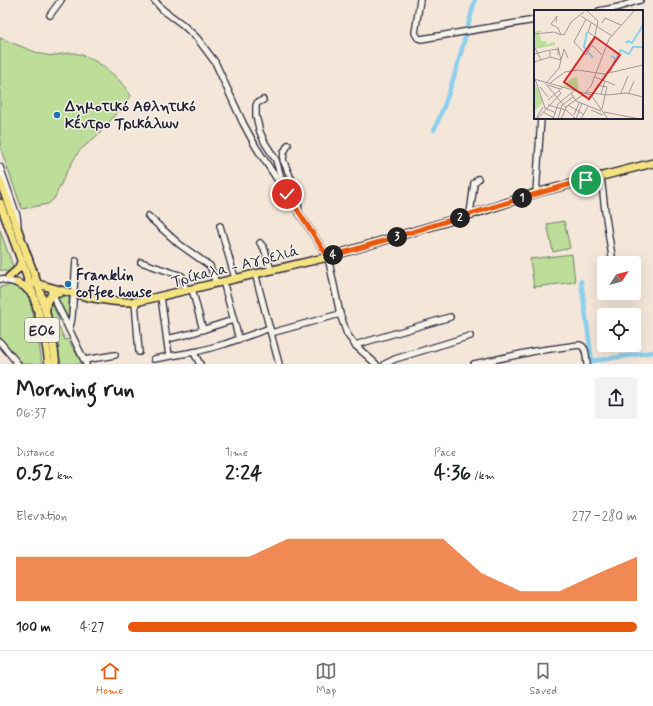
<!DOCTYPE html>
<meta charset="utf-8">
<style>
body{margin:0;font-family:Mynerve,sans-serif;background:#f2f2f2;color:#202124;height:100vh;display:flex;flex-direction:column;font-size:15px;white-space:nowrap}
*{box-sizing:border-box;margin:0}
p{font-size:13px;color:#757577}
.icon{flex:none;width:22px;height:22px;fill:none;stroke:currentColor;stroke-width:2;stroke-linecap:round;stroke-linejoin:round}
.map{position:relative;height:364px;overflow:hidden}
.side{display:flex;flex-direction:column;background:#fff;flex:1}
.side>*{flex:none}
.needle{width:26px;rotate:55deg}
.tools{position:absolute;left:597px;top:256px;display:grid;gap:8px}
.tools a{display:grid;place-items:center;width:44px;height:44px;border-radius:4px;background:#fff;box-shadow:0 4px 16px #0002;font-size:20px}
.pin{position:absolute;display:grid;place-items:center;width:34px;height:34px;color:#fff;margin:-17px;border:2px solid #fff;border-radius:50%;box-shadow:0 1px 4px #0007}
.km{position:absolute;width:20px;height:20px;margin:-10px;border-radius:50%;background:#222;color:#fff;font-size:11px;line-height:20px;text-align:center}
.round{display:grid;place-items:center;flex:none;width:42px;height:42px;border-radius:4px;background:#f2f2f2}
.overview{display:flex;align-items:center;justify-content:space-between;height:68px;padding:0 16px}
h1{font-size:22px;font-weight:700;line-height:30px}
.metrics{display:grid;grid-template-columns:repeat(3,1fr);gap:6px;height:68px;padding:4px 16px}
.metrics div{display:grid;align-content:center}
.metrics b{font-size:20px;font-weight:700}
.metrics small{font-size:11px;font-weight:400}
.metrics p{font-size:11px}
.chart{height:112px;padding:8px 16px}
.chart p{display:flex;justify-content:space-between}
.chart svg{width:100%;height:72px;margin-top:4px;fill:#ea580c;opacity:.7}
ul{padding:0 16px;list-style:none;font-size:13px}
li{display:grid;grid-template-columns:64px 48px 1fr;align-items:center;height:30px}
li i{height:10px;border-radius:5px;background:#ea580c}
.tabs{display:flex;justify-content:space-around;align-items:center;height:56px;border-top:1px solid #e0e0e0;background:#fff;font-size:11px;color:#757577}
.tabs a{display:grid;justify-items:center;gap:2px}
.tabs .current{color:#ea580c}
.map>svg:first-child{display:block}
.green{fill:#bcde98;stroke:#6f806a}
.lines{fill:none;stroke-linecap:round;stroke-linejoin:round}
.canal{stroke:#8dd0ee;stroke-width:4.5}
.minor-casing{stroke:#22223b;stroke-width:8}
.major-casing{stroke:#22223b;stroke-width:10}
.minor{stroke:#f7f3e8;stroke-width:5.5}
.major{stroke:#f5e382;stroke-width:7}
.route-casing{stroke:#fff;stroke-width:8}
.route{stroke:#ea580c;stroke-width:5}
.poi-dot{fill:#1f6fb2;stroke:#f7f3e8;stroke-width:1.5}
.labels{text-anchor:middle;stroke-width:3;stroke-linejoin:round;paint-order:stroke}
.shield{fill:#f7f3e8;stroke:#62616f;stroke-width:1}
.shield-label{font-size:14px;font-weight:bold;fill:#22223b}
.poi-label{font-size:15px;font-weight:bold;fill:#22223b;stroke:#f7f3e8;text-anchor:start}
.street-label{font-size:15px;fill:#22223b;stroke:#f7f3e8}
.inset-river{fill:none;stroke:#8dd0ee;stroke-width:2}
.inset-road{fill:none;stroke:#a0989a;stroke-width:1}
.view{fill:#d62828;fill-opacity:0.15;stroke:#d62828;stroke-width:2}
.inset-edge{fill:none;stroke:#22223b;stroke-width:2}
</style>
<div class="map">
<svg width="653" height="364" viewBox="0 0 653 364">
<rect width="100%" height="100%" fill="#f4e6d9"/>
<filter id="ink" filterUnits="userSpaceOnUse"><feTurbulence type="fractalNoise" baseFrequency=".025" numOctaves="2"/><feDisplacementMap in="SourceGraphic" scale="8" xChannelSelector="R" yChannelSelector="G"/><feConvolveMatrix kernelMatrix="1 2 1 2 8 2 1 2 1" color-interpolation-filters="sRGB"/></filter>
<g filter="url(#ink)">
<!-- green -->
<g class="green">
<path d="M0,38C14,43 32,52 46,55C55,57 65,52 74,53C96,57 120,77 131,96L99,134L79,151L67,171L54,199L48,204L22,209L0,147Z"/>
<path d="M564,221L570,248L553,252L547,224Z"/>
<path d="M0,230L14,269L9,272L0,270Z"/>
<path d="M572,254L575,282L534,287L530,259Z"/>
<path d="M17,284L26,292L28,295L37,330L42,364H19L0,340V287Z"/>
<path d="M57,294L69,295V314L67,317L56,296Z"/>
<path d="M51,301L59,320L57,323L65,340L68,339L82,364H58L47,302Z"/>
</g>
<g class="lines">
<!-- canal -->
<g class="canal">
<path d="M434,130C453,89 463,44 475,0"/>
<path d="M581,281L592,361L653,352"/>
</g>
<!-- minor casing -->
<g class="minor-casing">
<g id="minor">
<path d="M154,0L163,10L182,24L197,38L215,62L243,123L256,147L328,257L340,314L347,334L355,345L376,364"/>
<path d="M420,0L415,33L418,38L421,39L535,20"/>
<path d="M599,11L619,7L640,0"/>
<path d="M50,15L61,0"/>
<path d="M263,100L257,103L256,106V116L260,132L265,143L276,160L283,185"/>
<path d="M288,145L284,152L283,160L297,192L299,213"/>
<path d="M0,167L17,216L18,225"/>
<path d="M601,176L605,211L613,263"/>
<path d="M536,193L541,118"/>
<path d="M470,214L474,183L478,179"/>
<path d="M148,216L179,244L210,266L216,283"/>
<path d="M220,226L235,278"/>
<path d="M260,243L264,248L271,270"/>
<path d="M141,262L182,276L186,291"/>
<path d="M255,273L279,364"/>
<path d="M0,279L21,284"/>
<path d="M223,281L239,339"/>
<path d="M192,289L203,330"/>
<path d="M51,292L86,364"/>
<path d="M161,297L169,356"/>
<path d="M135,302L139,352"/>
<path d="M69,329L71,323L72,316L76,261"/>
<path d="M271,333L340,314"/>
<path d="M167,339L189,334L233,320"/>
<path d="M0,342L18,364"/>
<path d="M355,345L450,317"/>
<path d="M194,353L200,364"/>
<path d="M154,359L199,351L225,344L270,328"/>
<path d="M84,360L115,355"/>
<path d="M385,364L395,359L470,336"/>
<path d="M474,364L535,351L579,345C587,346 586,357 587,364"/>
</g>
</g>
<!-- major casing -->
<g class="major-casing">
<g id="major">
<path d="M0,181L39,288L52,335L56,364"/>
<path d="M0,203C19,256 42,308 49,364"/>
<path d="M9,277L18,269L22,260"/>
<path d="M30,282C61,290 110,306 140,301L328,257L482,211L536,193L653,163"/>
<path d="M17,283L24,286L32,294"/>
<path d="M46,309C46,300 49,294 59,293"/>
</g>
</g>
<!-- minor -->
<use href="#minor" class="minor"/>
<!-- major -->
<use href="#major" class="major"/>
</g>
</g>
<g class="lines" filter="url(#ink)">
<!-- route casing -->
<g class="route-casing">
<path id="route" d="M287,194L328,257C414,233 499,203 586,180"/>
</g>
<!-- route -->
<use href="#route" class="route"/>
</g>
<!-- markers -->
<g class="poi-dot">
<circle cx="57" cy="115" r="4"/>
<circle cx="68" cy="284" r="4"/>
</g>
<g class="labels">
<!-- shield labels -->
<rect class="shield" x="25" y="318" width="34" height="24" rx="3"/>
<g class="shield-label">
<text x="42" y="335">ΕΟ6</text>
</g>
<!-- poi labels -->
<g class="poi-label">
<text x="65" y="111">Δημοτικό Αθλητικό<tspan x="65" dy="17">Κέντρο Τρικάλων</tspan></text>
<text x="76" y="280">Franklin<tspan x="76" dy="17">coffee house</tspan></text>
</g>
<!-- street labels -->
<g class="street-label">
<text transform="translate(235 266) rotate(-14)" y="5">Τρίκαλα - Αγρελιά</text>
</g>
</g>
<!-- overview -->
<g transform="translate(534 10)">
<rect width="109" height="109" fill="#f4e6d9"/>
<path d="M6,20L8,22H5V29L6,24L7,31H13L12,34L21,32V35L1,39L0,22ZM43,67L45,80L29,76L38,68ZM0,71L9,92L0,102Z" fill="#bcde98"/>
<path class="inset-river" d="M53,22L50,37L59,48M92,33L94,31L98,33L109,15M77,46L82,49L87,40L95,44L99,37H109"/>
<path class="inset-road" d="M53,1L64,11L61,25M47,6L78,26M52,9L40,32L52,45L61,27L54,22L57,13M68,13L71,8L87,15M0,24L20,22L27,25L24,18L17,14L23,6L22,12M27,24L30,25L37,12L50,2M58,35L68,45M0,36L7,50M24,37L27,50M17,40L24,39V45M0,44L16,40V47M0,52L16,47L27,50M76,63L81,49L83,50M0,66L11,98M61,67L81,75M0,69L57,85L74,109M13,72L25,58L30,39L34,48M11,73L32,98M16,73L31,62L44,60L70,64L109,55M14,75L26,79M63,75L73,77L68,99M6,77L14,87M52,82L72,85L93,83L109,87M37,83L42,91L67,101M51,83L57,76L75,29L101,0M87,83L94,66M95,83L100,71M67,84L71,71M14,90L29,77M14,95L31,100M34,95L49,104M11,98L22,103M31,99L42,109M57,100L69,105M9,102L22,109M70,102L106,109M40,105L45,93M2,109L9,97M3,109L27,83L25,81M19,109L24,94L41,80M24,109L28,95L39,87M27,109L33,96L50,84M42,109L48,93M47,109L54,96"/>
<path class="view" d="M61,27L86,45L55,89L30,72Z"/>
<rect width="109" height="109" class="inset-edge"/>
</g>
</svg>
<div class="tools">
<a><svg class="needle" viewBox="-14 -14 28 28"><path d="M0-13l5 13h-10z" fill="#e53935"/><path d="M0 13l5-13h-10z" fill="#757577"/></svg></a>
<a><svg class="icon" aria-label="locate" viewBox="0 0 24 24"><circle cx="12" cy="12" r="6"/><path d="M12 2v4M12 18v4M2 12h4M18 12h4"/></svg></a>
</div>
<div class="pin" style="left:586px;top:180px;background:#1e9e55"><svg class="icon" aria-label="arrive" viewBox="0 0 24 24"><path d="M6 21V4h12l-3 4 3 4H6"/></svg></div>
<div class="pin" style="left:287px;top:194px;background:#d93025"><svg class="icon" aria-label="check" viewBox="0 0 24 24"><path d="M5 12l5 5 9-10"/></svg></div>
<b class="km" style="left:522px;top:198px">1</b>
<b class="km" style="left:460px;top:218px">2</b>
<b class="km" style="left:397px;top:237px">3</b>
<b class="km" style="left:333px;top:255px">4</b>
</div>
<section class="side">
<div class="overview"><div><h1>Morning run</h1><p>06:37</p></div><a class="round"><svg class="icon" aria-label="share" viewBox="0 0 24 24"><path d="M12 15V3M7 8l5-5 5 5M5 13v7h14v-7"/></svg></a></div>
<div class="metrics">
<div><p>Distance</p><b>0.52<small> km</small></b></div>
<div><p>Time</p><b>2:24</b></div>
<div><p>Pace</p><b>4:36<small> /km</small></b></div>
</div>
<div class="chart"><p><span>Elevation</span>277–280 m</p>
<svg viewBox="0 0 160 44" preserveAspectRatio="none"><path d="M0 44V17L10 17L20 17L30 17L40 17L50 17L60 17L70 6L80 6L90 6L100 6L110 6L120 27L130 38L140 38L150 27L160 17V44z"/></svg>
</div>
<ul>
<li><b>100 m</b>4:27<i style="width:100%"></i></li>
</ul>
</section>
<nav class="tabs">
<a class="current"><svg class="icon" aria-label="home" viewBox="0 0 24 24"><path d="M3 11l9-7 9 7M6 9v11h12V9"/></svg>Home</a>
<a><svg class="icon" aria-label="map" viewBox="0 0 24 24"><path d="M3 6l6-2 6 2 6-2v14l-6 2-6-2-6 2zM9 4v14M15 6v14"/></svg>Map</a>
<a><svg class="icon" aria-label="saved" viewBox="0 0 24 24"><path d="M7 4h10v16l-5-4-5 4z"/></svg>Saved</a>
</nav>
